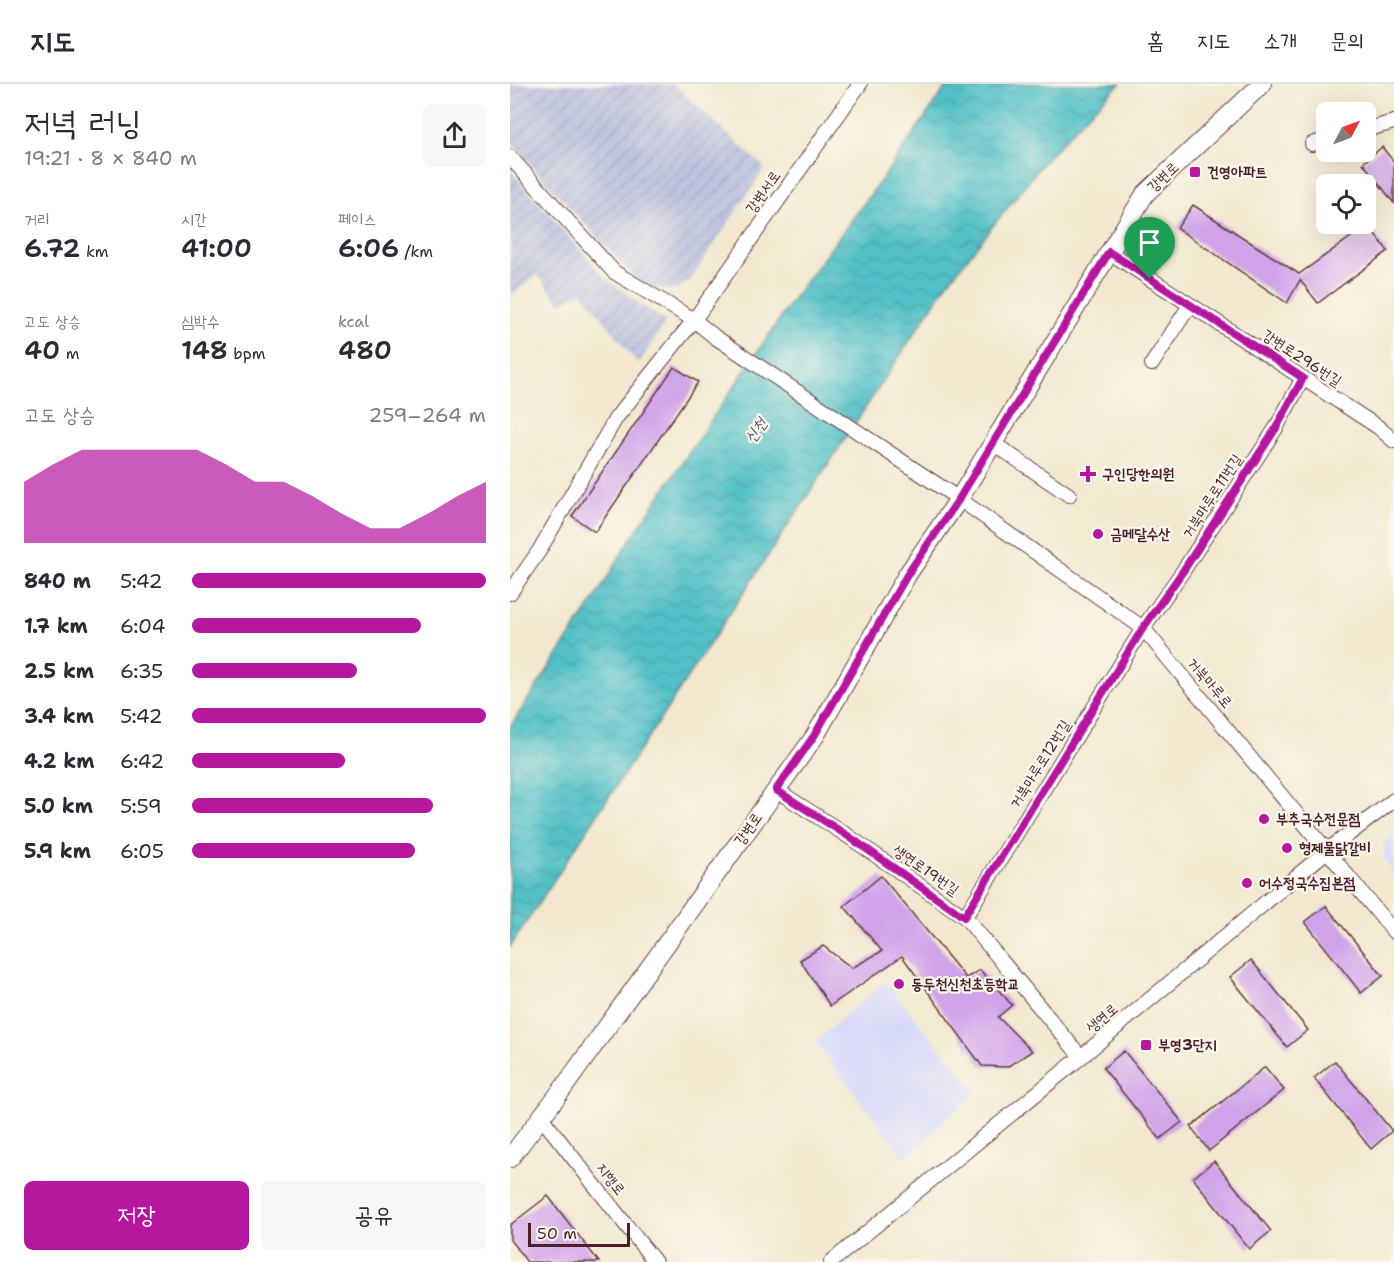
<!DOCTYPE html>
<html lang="ko">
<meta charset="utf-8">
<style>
body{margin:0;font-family:"Shantell Sans","Poor Story",sans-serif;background:#f7f7f7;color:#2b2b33;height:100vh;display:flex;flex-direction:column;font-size:22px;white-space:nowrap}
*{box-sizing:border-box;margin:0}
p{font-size:20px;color:#7c7c81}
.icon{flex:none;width:33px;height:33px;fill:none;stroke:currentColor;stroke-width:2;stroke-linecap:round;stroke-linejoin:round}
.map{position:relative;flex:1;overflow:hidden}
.details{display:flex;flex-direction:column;background:#fff;width:510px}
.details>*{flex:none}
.needle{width:39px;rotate:49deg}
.fabs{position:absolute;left:806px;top:18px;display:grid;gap:12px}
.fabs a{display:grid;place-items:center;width:60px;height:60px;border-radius:9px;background:#fff;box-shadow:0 6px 24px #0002;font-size:30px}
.scale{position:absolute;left:18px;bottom:15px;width:102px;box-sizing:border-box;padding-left:6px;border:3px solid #4a1f2b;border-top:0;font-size:16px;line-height:21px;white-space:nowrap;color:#4a1f2b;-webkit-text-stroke:4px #fbf7ec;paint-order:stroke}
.pin{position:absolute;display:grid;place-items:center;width:51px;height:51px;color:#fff;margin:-62px -26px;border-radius:50% 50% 50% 0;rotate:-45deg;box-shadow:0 0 6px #0007}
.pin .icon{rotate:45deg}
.round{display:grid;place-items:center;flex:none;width:63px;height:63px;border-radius:9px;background:#f7f7f7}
.head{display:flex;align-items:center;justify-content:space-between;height:102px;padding:0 24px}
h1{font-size:33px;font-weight:600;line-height:45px}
.stats{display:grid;grid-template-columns:repeat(3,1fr);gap:9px;height:102px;padding:6px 24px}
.stats div{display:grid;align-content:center}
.stats b{font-size:26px;font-weight:600}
.stats small{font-size:16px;font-weight:400}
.stats p{font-size:16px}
.chart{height:168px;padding:12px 24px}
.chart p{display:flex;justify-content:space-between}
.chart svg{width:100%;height:108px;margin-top:6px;fill:#b5179e;opacity:.7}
.primary-button{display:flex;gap:12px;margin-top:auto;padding:12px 24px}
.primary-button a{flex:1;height:69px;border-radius:9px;background:#b5179e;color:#fff;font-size:24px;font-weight:600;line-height:69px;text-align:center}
.primary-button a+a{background:#f7f7f7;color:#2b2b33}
ul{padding:0 24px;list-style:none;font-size:20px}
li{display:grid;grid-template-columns:96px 72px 1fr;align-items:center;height:45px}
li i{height:15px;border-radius:8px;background:#b5179e}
header{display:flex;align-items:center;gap:36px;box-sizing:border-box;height:84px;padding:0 30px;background:#fff;border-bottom:2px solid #e1e1e2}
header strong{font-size:28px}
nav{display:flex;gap:33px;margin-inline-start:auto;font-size:21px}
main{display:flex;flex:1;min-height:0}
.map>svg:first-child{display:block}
.built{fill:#d5d8f9}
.industrial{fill:url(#industrial-furrows)}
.water{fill:url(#water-waves);stroke:#4e707a;stroke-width:1.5}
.building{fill:#d0a3e9}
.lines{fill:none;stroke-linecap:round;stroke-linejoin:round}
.minor-casing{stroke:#633d44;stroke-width:16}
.major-casing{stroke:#633d44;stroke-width:20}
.minor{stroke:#fff;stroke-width:14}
.major{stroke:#fff;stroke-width:18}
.route-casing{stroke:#fff;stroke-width:12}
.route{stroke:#b5179e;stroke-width:8}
.poi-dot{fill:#b5179e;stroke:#fbf7ec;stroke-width:2}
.labels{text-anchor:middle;stroke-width:4.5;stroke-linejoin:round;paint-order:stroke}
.poi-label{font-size:15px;font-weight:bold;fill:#4a1f2b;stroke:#fbf7ec;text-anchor:start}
.street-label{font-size:15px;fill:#4a1f2b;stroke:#fbf7ec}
.water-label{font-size:16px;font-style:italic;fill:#4d5862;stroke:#fbf7ec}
</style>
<header>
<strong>지도</strong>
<nav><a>홈</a><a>지도</a><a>소개</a><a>문의</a></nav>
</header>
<main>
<section class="details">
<div class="head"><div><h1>저녁 러닝</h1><p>19:21 · 8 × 840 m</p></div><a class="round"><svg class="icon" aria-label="share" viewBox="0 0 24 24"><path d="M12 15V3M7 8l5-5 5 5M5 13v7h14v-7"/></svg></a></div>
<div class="stats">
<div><p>거리</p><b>6.72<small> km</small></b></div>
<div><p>시간</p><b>41:00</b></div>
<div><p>페이스</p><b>6:06<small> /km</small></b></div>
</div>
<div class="stats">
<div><p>고도 상승</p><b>40<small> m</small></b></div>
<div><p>심박수</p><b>148<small> bpm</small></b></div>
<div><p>kcal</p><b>480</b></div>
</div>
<div class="chart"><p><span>고도 상승</span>259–264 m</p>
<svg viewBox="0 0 160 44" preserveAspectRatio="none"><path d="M0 44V19L10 12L20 6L30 6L40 6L50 6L60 6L70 12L80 19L90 19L100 25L110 32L120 38L130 38L140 32L150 25L160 19V44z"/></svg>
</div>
<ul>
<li><b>840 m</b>5:42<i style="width:100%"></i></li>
<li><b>1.7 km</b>6:04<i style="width:78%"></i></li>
<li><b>2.5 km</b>6:35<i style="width:56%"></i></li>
<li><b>3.4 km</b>5:42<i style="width:100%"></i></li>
<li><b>4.2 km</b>6:42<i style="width:52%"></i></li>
<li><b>5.0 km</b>5:59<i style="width:82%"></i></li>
<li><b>5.9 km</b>6:05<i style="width:76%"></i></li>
</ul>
<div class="primary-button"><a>저장</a><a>공유</a></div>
</section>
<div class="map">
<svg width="884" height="1178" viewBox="0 0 884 1178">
<defs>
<pattern id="industrial-furrows" width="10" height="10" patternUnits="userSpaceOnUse" patternTransform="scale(1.5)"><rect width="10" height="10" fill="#bdc3de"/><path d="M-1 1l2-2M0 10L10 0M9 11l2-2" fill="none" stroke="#a4a7bf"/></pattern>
<pattern id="water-waves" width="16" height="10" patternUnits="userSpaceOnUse" patternTransform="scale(1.5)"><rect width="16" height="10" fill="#53c1c8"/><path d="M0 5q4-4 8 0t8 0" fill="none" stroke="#4aa5ac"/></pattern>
</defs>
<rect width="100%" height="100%" fill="#fbf7ec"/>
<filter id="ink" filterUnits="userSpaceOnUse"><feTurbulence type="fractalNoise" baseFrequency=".0167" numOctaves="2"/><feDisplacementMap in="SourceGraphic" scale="12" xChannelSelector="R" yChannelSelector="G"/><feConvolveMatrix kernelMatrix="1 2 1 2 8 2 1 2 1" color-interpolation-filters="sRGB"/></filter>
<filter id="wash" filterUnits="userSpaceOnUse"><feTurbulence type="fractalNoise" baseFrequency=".008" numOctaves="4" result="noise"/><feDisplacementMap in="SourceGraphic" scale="24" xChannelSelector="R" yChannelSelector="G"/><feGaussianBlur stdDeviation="1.35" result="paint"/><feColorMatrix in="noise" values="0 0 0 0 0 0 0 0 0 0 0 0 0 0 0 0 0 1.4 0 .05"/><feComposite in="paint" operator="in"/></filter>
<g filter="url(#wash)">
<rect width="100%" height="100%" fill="#f2e8cf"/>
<!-- built -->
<g class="built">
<path d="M884,750V789L873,775L875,758Z"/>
<path d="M375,898L466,1008L395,1074L305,958Z"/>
</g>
<!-- industrial -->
<g class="industrial">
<path d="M0,0H163L255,84L180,196L165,206L134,203L13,73L0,56Z"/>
<path d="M0,86L95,194L156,238L128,280L72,208L50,219L28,191L0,211Z"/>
</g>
<!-- water -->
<path class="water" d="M438,0H610L576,32L532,80L437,200L0,863V643L86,513L118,459L286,211L378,87Z"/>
<g id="blocks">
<!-- building -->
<g class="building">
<path d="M872,63L884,78V119L853,79Z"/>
<path d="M683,121L789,190L858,141L878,167L808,219L790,196L777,219L667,144Z"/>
<path d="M164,283L188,298L85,448L62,432Z"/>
<path d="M371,792L456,894L470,886L502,921L488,933L522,967L497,983L472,982L392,872L320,922L290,876L313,862L342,884L372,867L334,822Z"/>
<path d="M816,822L873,892L851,909L795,838Z"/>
<path d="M741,876L798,946L777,963L720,893Z"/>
<path d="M614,967L672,1038L650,1055L593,984Z"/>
<path d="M825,977L882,1047L861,1065L804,994Z"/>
<path d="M755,983L774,1006L699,1067L681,1043Z"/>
<path d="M704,1077L761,1147L739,1165L683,1094Z"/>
<path d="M38,1112L89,1178H17L11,1170L0,1156V1141Z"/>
</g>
</g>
</g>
<g filter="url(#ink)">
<use href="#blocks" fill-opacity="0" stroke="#633d44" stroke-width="1.5"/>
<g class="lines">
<!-- minor casing -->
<g class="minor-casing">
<g id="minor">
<path d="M855,46L884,38"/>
<path d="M802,60L816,56"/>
<path d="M0,73L104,188L184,236L205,253L449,415L633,544L884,848"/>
<path d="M599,168L868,343L884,357"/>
<path d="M642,280L680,221"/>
<path d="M483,359L559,411"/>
<path d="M0,509L29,467L106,334L184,236L350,0"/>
<path d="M266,706L338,752L455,833L571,973"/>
<path d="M455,833L633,544L673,487L766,344L793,294"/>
<path d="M31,1033L145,1178"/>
<path d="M321,1178L571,973L818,766L884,716"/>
</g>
</g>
<!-- major casing -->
<g class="major-casing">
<path id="major" d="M0,1074L54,1003L305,652L397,491L449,415L635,110L752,0"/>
</g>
<!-- minor -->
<use href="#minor" class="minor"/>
<!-- major -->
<use href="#major" class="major"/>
</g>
</g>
<g class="lines" filter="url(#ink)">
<!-- route casing -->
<g class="route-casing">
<path id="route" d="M599,168L793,294L766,344L673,487L633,544L454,833L338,752L266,706L304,652L397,491L449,415Z"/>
</g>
<!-- route -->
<use href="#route" class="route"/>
</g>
<!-- markers -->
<g class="poi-dot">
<rect x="679" y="82" width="12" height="12" rx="3"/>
<path d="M575 381h6v6h6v6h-6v6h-6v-6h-6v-6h6z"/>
<circle cx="588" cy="450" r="6"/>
<circle cx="754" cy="735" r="6"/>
<circle cx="777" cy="764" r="6"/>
<circle cx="737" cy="799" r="6"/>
<circle cx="389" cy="900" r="6"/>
<rect x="630" y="955" width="12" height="12" rx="3"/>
</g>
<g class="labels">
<!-- poi labels -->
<g class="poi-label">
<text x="697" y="93">건영아파트</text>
<text x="592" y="395">구인당한의원</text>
<text x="600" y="455">금메달수산</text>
<text x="766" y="740">부추국수전문점</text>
<text x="789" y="769">형제물닭갈비</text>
<text x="749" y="804">어수정국수집본점</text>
<text x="401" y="905">동두천신천초등학교</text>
<text x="648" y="966">부영3단지</text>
</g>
<!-- street labels -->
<g class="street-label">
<text transform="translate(653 93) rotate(-43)" y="5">강변로</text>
<text transform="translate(253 108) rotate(-55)" y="5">강변서로</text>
<text transform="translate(792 274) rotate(33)" y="5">강변로296번길</text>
<text transform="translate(702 412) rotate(-57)" y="5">거북마루로11번길</text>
<text transform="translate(700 599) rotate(50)" y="5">거북마루로</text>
<text transform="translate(530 680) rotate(-58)" y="5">거북마루로12번길</text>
<text transform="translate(238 745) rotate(-55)" y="5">강변로</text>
<text transform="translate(416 786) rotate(35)" y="5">생연로19번길</text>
<text transform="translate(592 934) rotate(-40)" y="5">생연로</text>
<text transform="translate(101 1095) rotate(52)" y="5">지행로</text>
</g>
<!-- water labels -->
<g class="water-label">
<text transform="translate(245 346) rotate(-55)" y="6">신천</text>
</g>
</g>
</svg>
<div class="fabs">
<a><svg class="needle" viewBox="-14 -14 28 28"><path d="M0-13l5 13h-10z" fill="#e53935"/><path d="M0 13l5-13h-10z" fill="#7c7c81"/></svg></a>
<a><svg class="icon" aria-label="locate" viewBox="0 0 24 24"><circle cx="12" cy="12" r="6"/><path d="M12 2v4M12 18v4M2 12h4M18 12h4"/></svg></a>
</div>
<div class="scale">50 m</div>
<div class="pin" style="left:640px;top:195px;background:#1e9e55"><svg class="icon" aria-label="arrive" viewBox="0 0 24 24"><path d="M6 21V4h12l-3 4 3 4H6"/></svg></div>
</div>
</main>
